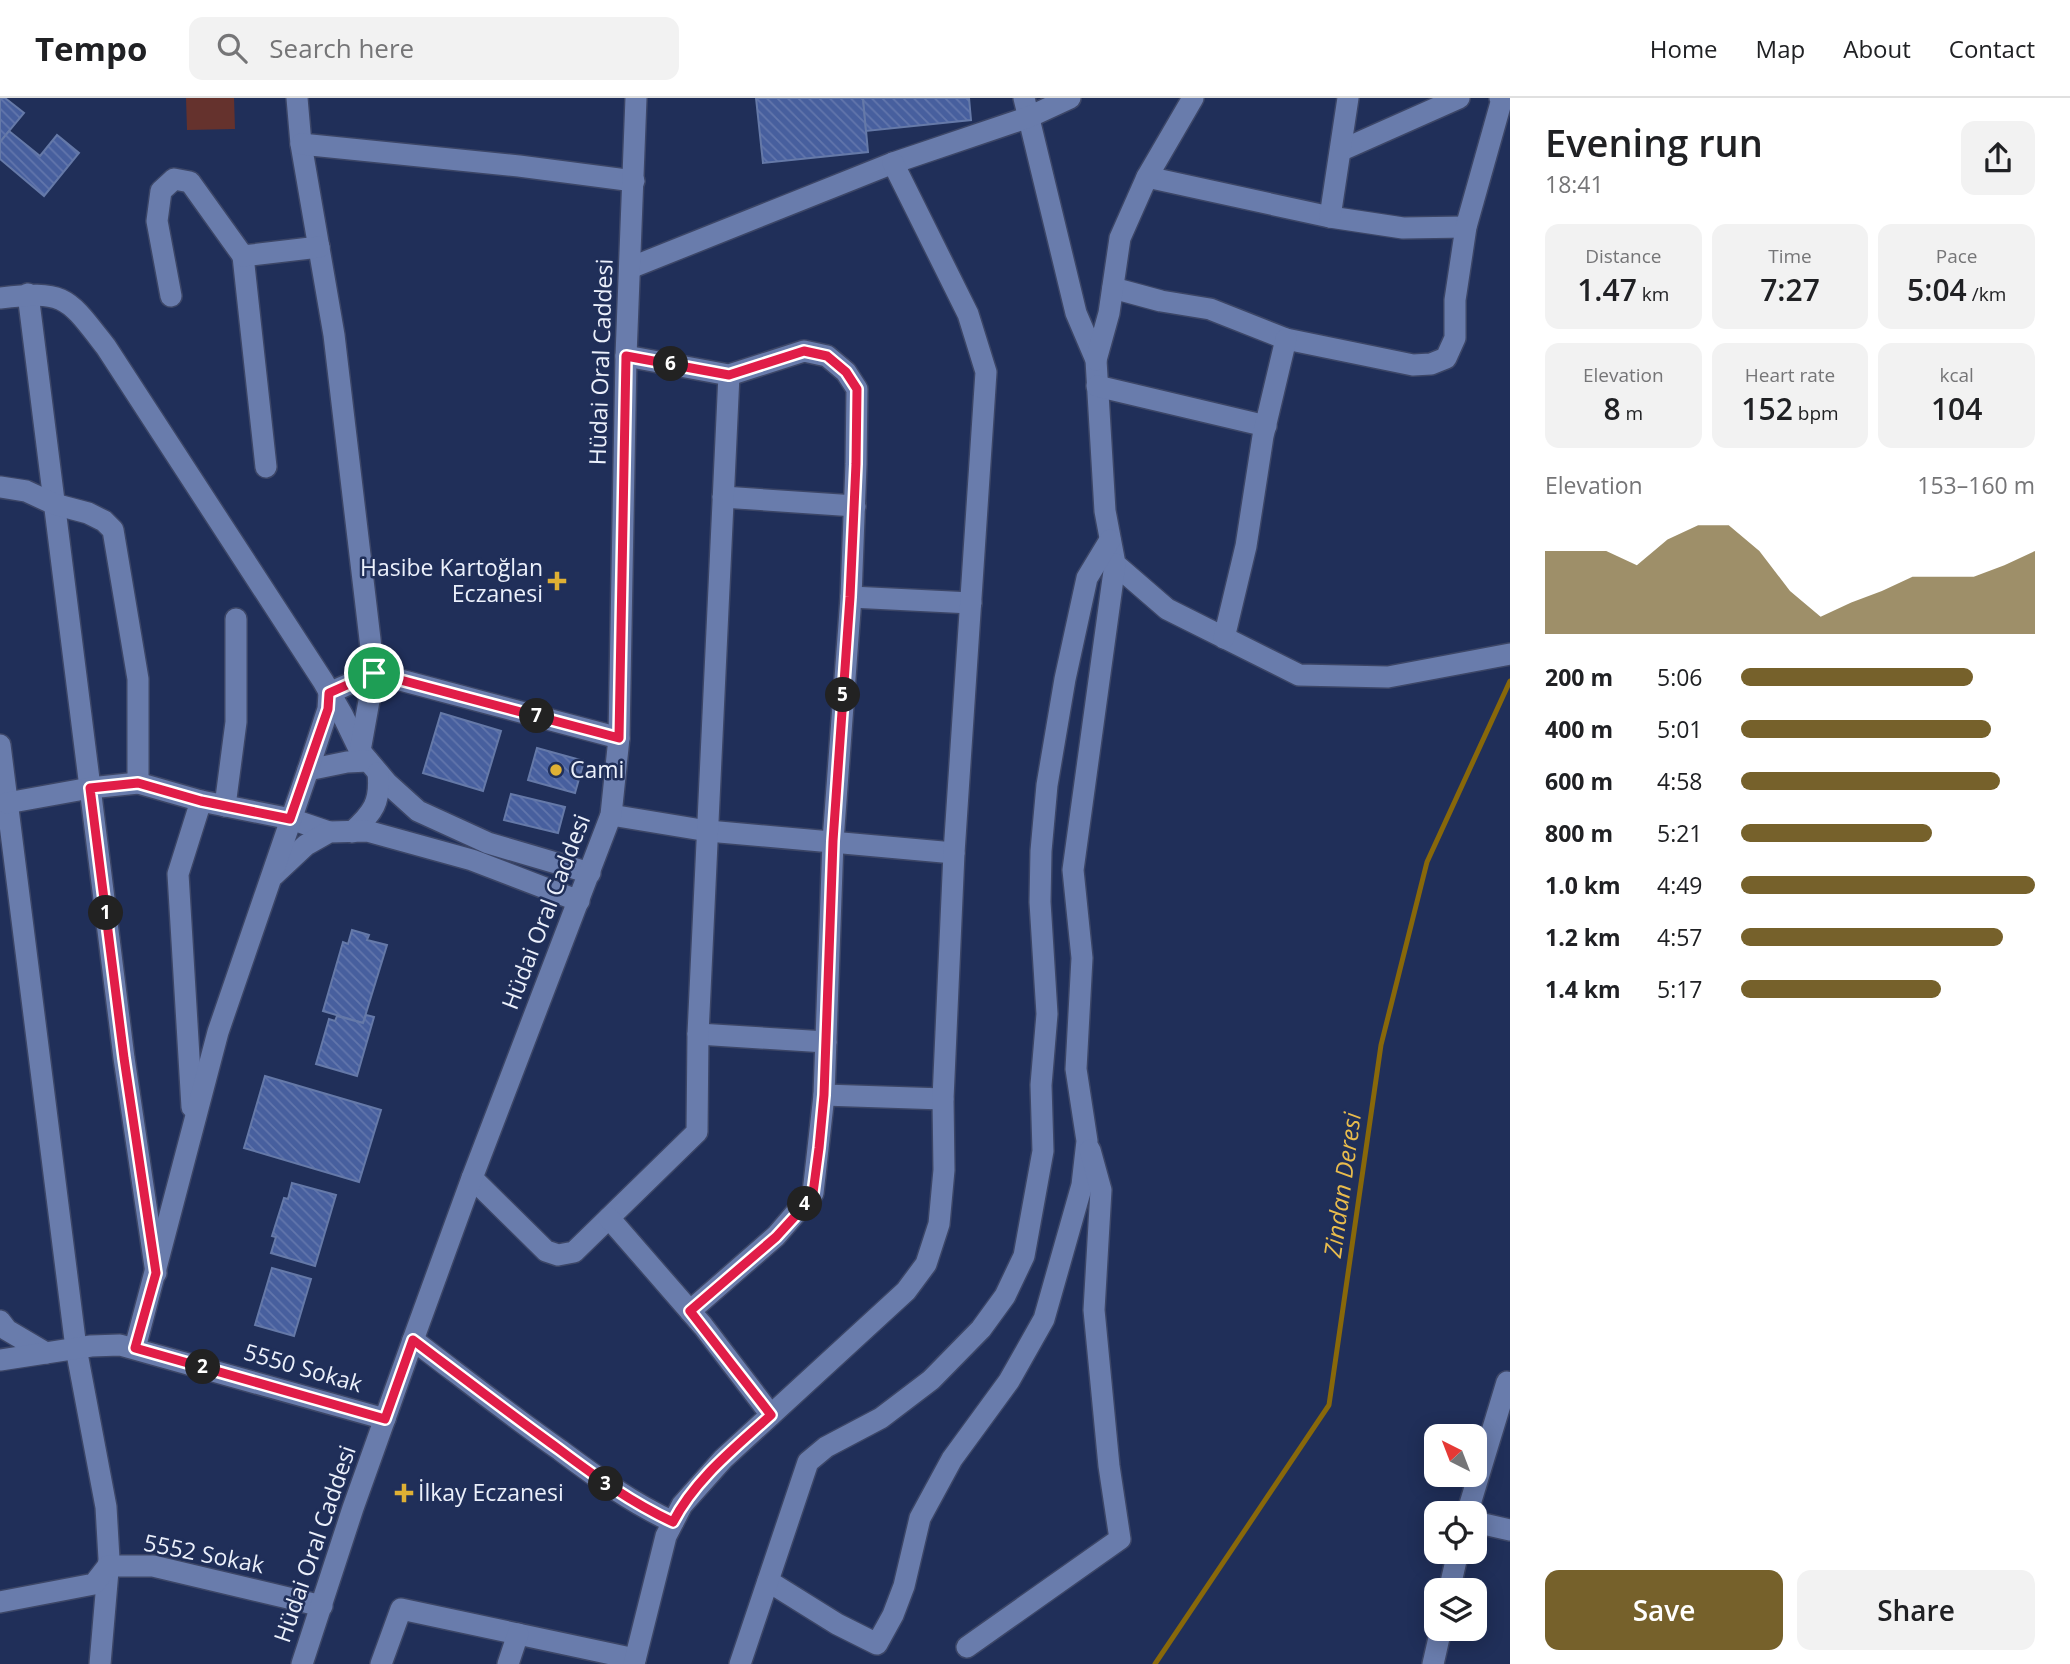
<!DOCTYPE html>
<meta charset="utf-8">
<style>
body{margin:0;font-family:"Open Sans",sans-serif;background:#f2f2f2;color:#202124;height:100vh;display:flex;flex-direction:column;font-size:26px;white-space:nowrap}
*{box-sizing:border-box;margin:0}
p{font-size:23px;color:#757577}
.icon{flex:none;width:38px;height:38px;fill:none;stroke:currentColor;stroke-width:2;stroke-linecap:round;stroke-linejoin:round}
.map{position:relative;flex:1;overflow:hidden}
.details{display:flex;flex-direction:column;background:#fff;width:560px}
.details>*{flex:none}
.needle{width:46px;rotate:318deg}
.tools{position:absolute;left:1424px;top:1326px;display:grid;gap:14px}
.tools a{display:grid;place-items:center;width:63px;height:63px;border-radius:14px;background:#fff;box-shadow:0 4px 18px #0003;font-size:35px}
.pin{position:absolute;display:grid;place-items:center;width:60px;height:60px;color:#fff;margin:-30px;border:4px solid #fff;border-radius:50%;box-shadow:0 2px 7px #0007}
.km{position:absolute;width:35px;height:35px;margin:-18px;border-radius:50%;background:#222;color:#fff;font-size:19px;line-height:35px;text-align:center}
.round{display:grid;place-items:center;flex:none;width:74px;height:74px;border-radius:14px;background:#f2f2f2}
.head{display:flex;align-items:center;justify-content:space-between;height:119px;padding:0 35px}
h1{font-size:38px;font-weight:600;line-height:52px}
.metrics{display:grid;grid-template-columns:repeat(3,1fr);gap:10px;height:119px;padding:7px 35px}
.metrics div{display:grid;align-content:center;border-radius:14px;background:#f2f2f2;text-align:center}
.metrics b{font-size:30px;font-weight:600}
.metrics small{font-size:19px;font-weight:400}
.metrics p{font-size:19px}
.chart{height:196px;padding:14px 35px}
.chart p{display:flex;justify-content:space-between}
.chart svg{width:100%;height:126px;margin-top:7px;fill:#76612b;opacity:.7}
.action{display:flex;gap:14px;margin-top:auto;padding:14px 35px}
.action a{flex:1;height:80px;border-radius:14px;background:#76612b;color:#fff;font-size:28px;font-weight:600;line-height:80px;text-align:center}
.action a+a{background:#f2f2f2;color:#202124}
ul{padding:0 35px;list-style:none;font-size:23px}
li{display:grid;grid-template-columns:112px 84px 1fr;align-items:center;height:52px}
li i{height:18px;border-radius:9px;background:#76612b}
header{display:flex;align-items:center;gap:42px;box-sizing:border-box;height:98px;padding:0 35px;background:#fff;border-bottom:2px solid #e0e0e0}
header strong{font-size:33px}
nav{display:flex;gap:38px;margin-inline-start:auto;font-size:24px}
.search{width:490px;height:63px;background:#f2f2f2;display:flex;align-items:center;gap:18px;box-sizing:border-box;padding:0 24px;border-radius:14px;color:#757577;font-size:26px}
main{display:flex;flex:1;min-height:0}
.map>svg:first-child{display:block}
.pitch{fill:#65322d}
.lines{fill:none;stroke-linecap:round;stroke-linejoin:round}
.stream{stroke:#88680a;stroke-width:5}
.building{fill:url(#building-back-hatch);stroke:#6579a8;stroke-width:2}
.minor-casing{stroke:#3c4667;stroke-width:24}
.minor{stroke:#697cac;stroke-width:21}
.route-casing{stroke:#fff;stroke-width:14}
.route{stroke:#e11d48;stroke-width:9}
.poi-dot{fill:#dfb034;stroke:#202f59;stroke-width:2.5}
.labels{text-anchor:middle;stroke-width:5;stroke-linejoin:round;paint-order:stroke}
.street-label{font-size:23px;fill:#ebf0fb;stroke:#202f59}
.poi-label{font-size:23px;fill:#ebf0fb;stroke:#202f59;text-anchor:start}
.water-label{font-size:24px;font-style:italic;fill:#e9bc4d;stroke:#202f59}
</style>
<header>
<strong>Tempo</strong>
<div class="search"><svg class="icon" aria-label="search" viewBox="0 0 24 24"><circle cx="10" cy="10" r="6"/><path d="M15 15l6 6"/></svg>Search here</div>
<nav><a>Home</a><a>Map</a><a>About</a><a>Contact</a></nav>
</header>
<main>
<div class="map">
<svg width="1510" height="1566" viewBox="0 0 1510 1566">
<defs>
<pattern id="building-back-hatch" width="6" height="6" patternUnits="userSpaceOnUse" patternTransform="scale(1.75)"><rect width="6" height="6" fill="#475f9e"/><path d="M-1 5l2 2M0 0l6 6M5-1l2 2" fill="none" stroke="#6276ac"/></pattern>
</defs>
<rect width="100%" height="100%" fill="#202f59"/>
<!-- pitch -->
<path class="pitch" d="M186,0H234L235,31L187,32Z"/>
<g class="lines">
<!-- stream -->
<path class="stream" d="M1155,1566L1329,1307L1381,947L1427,764L1510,583"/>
</g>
<!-- building -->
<g class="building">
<path d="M0,0H5L24,15L0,44Z"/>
<path d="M756,0H863L868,54L763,65Z"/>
<path d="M863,0H969L971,22L866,33Z"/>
<path d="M9,33L40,58L57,37L79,55L44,98L0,61V44Z"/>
<path d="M441,615L501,633L483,693L423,675Z"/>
<path d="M537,650L584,663L575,695L528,682Z"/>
<path d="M511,696L565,709L558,735L504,722Z"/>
<path d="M352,832L369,837L367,842L387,847L363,925L323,913L343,844L348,846Z"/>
<path d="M366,917L374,919L357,978L316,966L329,921L335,923L337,918L363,925Z"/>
<path d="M265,978L381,1012L359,1084L244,1050Z"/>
<path d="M292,1085L336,1097L315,1168L271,1155L276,1139L272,1138L284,1100L288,1101Z"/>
<path d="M272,1170L311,1181L294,1238L255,1227Z"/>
</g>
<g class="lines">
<!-- minor casing -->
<g class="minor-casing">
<g id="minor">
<path d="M297,0L301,46L334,237L374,575L619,640"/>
<path d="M1024,0L1076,215L1096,262L1105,413L1115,466L1167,511L1299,577L1388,579L1510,556"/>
<path d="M301,46L519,68L634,83"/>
<path d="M1342,52L1459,0"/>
<path d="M1147,79L1330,119L1403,130L1466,129"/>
<path d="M1330,119L1348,0"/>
<path d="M243,158L266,369"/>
<path d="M630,170L893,65L1029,19L1070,0"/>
<path d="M1113,190L1161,203L1210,211L1286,241L1413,267L1431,266L1446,260L1455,240V202L1466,129L1502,1L1500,0"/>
<path d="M28,196L124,960L156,1175"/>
<path d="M171,198L157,123L161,93L174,81L190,84L243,158L319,149"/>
<path d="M0,200C66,192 67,199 106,249L323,583L343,618L360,653L387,685L418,713L488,745L590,775"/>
<path d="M626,258L729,277L804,253L827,258L846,274L857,291L856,366L851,499L833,743L824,997L813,1095L776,1138L690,1213"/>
<path d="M1096,262L1109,215L1120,140L1147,79L1193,0"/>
<path d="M1097,288L1266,328"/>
<path d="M0,389L26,393L54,406L88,415L104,423L113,432L138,581V685"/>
<path d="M723,399L855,408"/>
<path d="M851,499L971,505"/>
<path d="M1224,540L1246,448L1263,338L1286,241"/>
<path d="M329,595L374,575"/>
<path d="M0,647L76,1250L106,1409L109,1461L100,1566"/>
<path d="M360,653L374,575"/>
<path d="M308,672L347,664L368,663"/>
<path d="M7,705L90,690L138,685L201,703L291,721L329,734"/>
<path d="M225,708L236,624V521"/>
<path d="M611,717L708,733L954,755"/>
<path d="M352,734C373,715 381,704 378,675"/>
<path d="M274,777L306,747L329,734L367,733L472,762L579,803"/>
<path d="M698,936L826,944"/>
<path d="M824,997L943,1001"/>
<path d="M192,1009L178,776L201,703"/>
<path d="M472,1080L546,1153L558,1157L574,1154L697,1034L698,936L729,277"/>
<path d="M609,1120L703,1228L771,1317"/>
<path d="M0,1223L7,1232L46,1255"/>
<path d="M413,1242C462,1279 510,1317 560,1352C596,1379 632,1405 673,1424"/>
<path d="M135,1250L218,934L308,672L328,611L329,595"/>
<path d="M0,1262L91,1248L120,1247L385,1321"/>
<path d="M1467,1416L1507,1284"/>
<path d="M1475,1424L1510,1432"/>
<path d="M768,1483L837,1526L877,1546L893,1517L904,1488L920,1420L952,1361L1009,1283L1044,1221L1082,1087L1087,1043L1076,971L1082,860L1073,772L1115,466"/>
<path d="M1449,1493L1458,1454"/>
<path d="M0,1504L94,1486L108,1468H153L322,1508"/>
<path d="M967,1549L1120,1441L1109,1368L1094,1212L1101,1092L1090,1052"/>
<path d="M302,1566L353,1410L413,1242L472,1080L611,717L619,640L626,258L636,0"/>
<path d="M381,1566L401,1511L635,1561"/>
<path d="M508,1566L518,1536"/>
<path d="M634,1566L666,1438L682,1407L723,1361L906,1193L926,1166L939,1126L944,1072L943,1001L954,755L986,274L968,216L893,65"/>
<path d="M740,1566L808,1364L826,1349L881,1320L931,1282L981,1231L1005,1198L1024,1158L1043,1053L1041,987L1047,916L1040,804L1041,753L1047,687L1065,581L1087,480L1110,442"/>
<path d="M1433,1566L1441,1531"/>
</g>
</g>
<!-- minor -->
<use href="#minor" class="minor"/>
</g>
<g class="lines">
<!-- route casing -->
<g class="route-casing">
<path id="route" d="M804,253L827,258L846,274L857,291L856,366L850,499L833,743L824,997L819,1050L813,1095L798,1115L776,1139L690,1213L771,1317C736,1349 695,1381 673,1424C632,1405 596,1379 560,1352C510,1316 462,1279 413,1242L385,1321L135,1250L156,1175L124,960L90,690L138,685L201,703L290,721L328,611L329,595L374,575L619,640L626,258L729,277Z"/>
</g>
<!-- route -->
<use href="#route" class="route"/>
</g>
<!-- markers -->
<g class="poi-dot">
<path d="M553.5 472.5h7v7h7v7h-7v7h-7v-7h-7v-7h7z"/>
<circle cx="556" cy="672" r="7"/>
<path d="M400.5 1384.5h7v7h7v7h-7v7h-7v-7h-7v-7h7z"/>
</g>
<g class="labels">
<!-- street labels -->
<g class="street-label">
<text transform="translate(601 264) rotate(-88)" y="8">Hüdai Oral Caddesi</text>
<text transform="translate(546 814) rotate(-69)" y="8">Hüdai Oral Caddesi</text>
<text transform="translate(303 1270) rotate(16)" y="8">5550 Sokak</text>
<text transform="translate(315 1446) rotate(-71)" y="8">Hüdai Oral Caddesi</text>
<text transform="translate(204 1456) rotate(11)" y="8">5552 Sokak</text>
</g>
<!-- poi labels -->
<g class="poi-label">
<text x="543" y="478" text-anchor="end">Hasibe Kartoğlan<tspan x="543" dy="26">Eczanesi</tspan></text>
<text x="570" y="680">Cami</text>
<text x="418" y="1403">İlkay Eczanesi</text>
</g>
<!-- water labels -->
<g class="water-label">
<text transform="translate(1343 1087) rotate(-82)" y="8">Zindan Deresi</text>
</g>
</g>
</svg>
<div class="tools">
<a><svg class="needle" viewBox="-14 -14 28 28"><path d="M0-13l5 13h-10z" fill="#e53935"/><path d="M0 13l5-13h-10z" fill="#757577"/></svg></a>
<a><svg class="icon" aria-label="locate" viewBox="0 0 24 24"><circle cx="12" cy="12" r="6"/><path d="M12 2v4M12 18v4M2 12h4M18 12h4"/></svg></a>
<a><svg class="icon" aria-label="layers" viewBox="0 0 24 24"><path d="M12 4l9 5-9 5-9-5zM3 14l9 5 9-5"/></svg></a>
</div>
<div class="pin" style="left:374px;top:575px;background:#1e9e55"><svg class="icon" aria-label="arrive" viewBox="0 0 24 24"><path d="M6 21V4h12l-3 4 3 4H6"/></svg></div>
<b class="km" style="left:106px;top:815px">1</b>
<b class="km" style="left:203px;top:1269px">2</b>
<b class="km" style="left:606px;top:1386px">3</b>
<b class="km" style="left:805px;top:1106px">4</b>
<b class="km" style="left:843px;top:597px">5</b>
<b class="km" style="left:671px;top:266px">6</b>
<b class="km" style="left:537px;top:618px">7</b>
</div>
<section class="details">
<div class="head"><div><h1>Evening run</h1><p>18:41</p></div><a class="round"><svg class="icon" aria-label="share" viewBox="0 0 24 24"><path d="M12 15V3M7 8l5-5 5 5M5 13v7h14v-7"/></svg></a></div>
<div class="metrics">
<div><p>Distance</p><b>1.47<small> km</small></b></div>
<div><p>Time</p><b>7:27</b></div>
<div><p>Pace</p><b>5:04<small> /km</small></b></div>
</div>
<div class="metrics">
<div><p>Elevation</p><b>8<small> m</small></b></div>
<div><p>Heart rate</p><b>152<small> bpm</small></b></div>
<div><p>kcal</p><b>104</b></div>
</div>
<div class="chart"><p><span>Elevation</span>153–160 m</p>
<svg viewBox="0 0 160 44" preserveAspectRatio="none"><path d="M0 44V15L10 15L20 15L30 20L40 11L50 6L60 6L70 15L80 29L90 38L100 33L110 29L120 24L130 24L140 24L150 20L160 15V44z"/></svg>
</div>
<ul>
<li><b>200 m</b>5:06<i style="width:79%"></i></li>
<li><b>400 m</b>5:01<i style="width:85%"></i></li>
<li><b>600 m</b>4:58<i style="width:88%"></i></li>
<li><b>800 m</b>5:21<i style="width:65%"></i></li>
<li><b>1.0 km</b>4:49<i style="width:100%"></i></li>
<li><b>1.2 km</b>4:57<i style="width:89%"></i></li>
<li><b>1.4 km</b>5:17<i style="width:68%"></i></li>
</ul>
<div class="action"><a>Save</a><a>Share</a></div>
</section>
</main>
